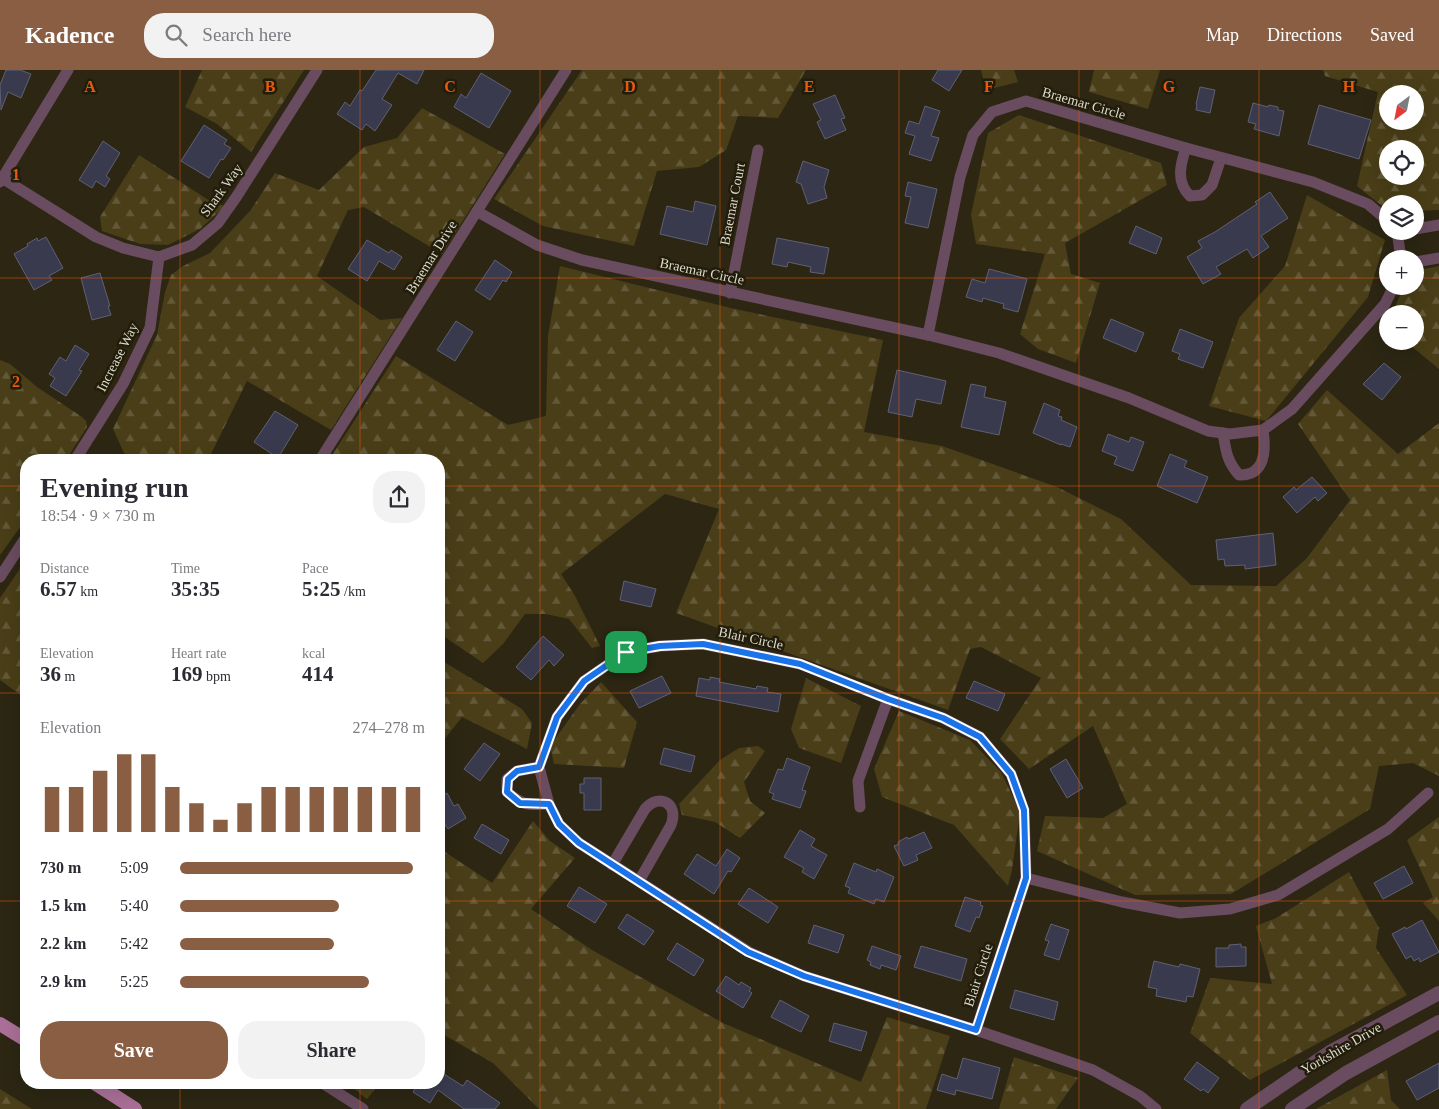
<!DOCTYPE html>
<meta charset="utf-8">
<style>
body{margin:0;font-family:Georgia,serif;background:#f2f2f3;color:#2b2b33;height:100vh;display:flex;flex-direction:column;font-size:19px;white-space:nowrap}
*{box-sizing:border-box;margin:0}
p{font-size:16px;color:#7c7c81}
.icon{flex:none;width:28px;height:28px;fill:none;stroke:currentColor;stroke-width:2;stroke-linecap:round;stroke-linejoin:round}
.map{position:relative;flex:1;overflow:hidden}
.details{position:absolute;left:20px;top:384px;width:425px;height:635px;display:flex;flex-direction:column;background:#fff;border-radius:20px;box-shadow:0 5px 20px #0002}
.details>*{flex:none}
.needle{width:32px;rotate:212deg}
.buttons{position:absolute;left:1379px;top:15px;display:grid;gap:10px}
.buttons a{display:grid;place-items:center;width:45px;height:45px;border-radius:50%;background:#fff;box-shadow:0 5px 20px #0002;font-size:25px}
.pin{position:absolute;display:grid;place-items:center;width:42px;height:42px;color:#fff;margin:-21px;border-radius:10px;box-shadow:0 2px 8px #0006}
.round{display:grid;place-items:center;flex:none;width:52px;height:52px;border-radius:20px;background:#f2f2f3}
.headline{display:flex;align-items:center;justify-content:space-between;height:85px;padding:0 20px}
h1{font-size:28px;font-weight:600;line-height:38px}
.stats{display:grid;grid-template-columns:repeat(3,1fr);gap:8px;height:85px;padding:5px 20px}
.stats div{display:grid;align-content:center}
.stats b{font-size:21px;font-weight:600}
.stats small{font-size:14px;font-weight:400}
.stats p{font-size:14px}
.chart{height:140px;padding:10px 20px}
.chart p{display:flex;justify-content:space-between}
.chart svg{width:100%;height:90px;margin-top:5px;stroke:#8a5e43;stroke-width:6}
.button{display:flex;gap:10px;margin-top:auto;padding:10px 20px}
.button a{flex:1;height:58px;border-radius:20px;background:#8a5e43;color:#fff;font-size:20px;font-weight:600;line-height:58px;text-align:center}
.button a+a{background:#f2f2f3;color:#2b2b33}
ul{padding:0 20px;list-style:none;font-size:16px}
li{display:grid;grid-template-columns:80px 60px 1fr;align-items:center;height:38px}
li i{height:12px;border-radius:6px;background:#8a5e43}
header{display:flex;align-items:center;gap:30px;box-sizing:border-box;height:70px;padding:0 25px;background:#8a5e43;color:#fff}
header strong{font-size:24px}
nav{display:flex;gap:28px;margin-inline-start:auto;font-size:18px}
.search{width:350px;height:45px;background:#f2f2f3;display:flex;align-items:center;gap:12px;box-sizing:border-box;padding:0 18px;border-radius:20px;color:#7c7c81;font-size:19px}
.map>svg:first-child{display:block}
.forest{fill:url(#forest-firs);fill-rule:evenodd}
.building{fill:#393a4d;stroke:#5f6075}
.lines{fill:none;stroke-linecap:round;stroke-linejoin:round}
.minor{stroke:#694c5f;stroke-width:11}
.tertiary{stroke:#694c5f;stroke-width:14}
.primary{stroke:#aa6f98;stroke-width:14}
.route-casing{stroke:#fff;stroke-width:10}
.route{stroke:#1a73e8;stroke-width:6}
.grid{fill:none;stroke:#e8590c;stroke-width:1;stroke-opacity:0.55}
.labels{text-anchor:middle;stroke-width:5;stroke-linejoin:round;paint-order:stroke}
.street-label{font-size:14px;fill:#dedbcf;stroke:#221d0a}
.grid-label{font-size:16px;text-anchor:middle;font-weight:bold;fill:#e8590c;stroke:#221d0a;stroke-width:5;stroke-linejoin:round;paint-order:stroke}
</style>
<header>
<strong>Kadence</strong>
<div class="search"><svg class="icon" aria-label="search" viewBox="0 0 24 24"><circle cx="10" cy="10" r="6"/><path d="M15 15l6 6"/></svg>Search here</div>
<nav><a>Map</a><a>Directions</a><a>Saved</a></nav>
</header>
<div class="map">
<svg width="1439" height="1039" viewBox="0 0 1439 1039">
<defs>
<pattern id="forest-firs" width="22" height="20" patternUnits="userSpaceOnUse" patternTransform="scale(1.25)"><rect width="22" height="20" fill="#493e17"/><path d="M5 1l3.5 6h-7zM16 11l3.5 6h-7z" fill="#635938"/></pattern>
</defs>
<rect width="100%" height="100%" fill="#2c2613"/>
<!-- forest -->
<g class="forest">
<path d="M202,0H304L251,82L217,54L185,37Z"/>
<path d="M582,0H806L778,48L738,46L726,80L699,97L657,101L634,176L543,156L494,129Z"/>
<path d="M981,0H1014L1018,12L986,20Z"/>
<path d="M1094,0H1160L1148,39L1089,22Z"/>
<path d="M1323,0H1439V140L1415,141V134H1388L1387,140L1357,116L1378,22L1325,6ZM1388,24H1415V51H1388ZM1388,79H1415V106H1388Z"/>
<path d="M422,38L505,84L442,184L364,137L348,140L317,206L380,250L402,248L331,360L247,311L209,388L202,390H134L124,383L113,359L157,265L165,222L171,205L183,196L210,183L250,141L275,103L319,120L364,77L397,68Z"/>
<path d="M1019,45L1161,93L1167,115L1065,173L1071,204L1100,213L1076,293L1038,279L1020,264L1045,184L976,174L971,145L988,63Z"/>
<path d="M139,85L210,131L225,136L200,159L168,175L140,174L102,161L100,147Z"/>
<path d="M1307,125L1385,170L1368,227L1266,351L1209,336L1239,248L1285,196Z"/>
<path d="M560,196L735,239L883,270L864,362L942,376L1057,417L1121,449L1191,515L1276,516L1307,488L1350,430L1298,354L1327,320L1398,384L1439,353V706L1413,693L1379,696L1370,739L1231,824L1135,825L1037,781L1045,746L1103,748L1127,734L1093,656L1029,699L1000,669L1041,608L981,577L970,579L948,640L676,543L719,439L665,424L561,504L575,526L600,576L592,578L569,549L546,544H525L503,574L483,593L439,563V390H329L396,286L508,355L546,346L548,266Z"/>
<path d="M1439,196V299L1405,271H1415V244H1392L1404,216H1415V201Z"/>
<path d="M0,290L10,294L37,317L82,347L86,351L87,357L66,390H26V449L0,485Z"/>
<path d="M26,490V629L0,610V528Z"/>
<path d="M439,589L522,639L532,653L527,679L462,647L439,676Z"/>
<path d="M806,608L861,636L841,693L799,678L791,659Z"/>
<path d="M601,612L637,652L624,698L554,694L550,676L580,634Z"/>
<path d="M899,641L970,670L1001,702L1020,742L1012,800L1008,816L954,755L882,727L874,699Z"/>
<path d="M758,676L765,681L744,712L750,731L765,743L740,768L715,752L682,745L679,734L720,690L739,678Z"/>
<path d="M1439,747V851L1423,833L1433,827L1407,770Z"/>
<path d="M533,751L550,771L575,788L531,839L592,880L723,953L861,1012L887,947L950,966L926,1039H539L493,993L439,962V778L492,813Z"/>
<path d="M1349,802L1379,858L1376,878L1407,925L1250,1010L1190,963L1210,908L1272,914L1256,856L1276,848Z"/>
<path d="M1014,987L1078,1008L1056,1039H999Z"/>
<path d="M1387,1000L1391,1030L1400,1039H1316Z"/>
<path d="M347,1013H380L367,1029Z"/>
<path d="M0,1019L32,1039H0Z"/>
</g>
<!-- building -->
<g class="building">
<path d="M6,0H20L31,4L21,28L8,22L1,40L0,15Z"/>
<path d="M376,0H424L417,14L398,3L382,29L392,35L375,61L366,54L362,60L337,44L345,32L350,36L360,20L362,21Z"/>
<path d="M938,0H962L949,21L932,10Z"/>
<path d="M481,3L511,21L489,58L454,37L461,24L466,28Z"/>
<path d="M1200,17L1215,20L1210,43L1196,40L1197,35L1196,34Z"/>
<path d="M835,25L845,48L841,49L846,60L825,69L817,52L821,50L813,34Z"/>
<path d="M1253,33L1268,37L1269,35L1278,37V40L1284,41L1279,66L1254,59L1256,54L1248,52Z"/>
<path d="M1319,35L1371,50L1359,89L1308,74Z"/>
<path d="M925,36L940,41L931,66L939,68L931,91L909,84L915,66L905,63L909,51L919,54Z"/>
<path d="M204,55L227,70L224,74L231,78L223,90L221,89L209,108L181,91Z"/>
<path d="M103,71L120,83L106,106L110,109L105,117L96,111L92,118L79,110Z"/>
<path d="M803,91L829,100L824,117L827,128L808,134L801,114L796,112Z"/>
<path d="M908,112L937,119L928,158L905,153L911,127L905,126Z"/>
<path d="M1270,122L1288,148L1261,166L1269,177L1253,188L1247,179L1216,197L1221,204L1203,214L1187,187L1202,178L1198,171L1215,162L1257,134L1255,132Z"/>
<path d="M695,131L716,136L707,175L660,164L667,136L693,142Z"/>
<path d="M1136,156L1162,168L1156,184L1129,173Z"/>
<path d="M46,167L63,198L49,206L52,210L34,220L14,184L28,176L27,174L37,168L38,171Z"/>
<path d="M777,168L829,178L824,204L810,202L811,197L788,192L787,197L772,194Z"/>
<path d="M367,170L389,183L391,180L402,187L394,200L379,191L367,211L348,199Z"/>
<path d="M495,190L512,202L506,212L503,210L490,230L475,220Z"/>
<path d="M989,199L1027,209L1018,242L1003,238L1004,234L983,228L982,232L966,227L972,209L985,213Z"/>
<path d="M100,203L110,236H108L111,245L92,250L81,208Z"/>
<path d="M1111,249L1144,263L1136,282L1103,268Z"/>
<path d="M456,251L473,262L455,291L437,280Z"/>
<path d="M1180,259L1213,272L1203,298L1178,289L1180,284L1172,281Z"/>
<path d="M75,275L89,284L79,300L82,301L66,326L50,316L55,308L49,304L60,287L66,291Z"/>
<path d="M1384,293L1401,307L1382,330L1363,314Z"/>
<path d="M897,300L946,311L941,334L916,329L912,347L888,342Z"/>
<path d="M971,314L986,317L984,327L1006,332L999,365L961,357Z"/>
<path d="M1044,333L1060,340L1058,346L1062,347L1061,350L1077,357L1070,377L1061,374V375L1033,363Z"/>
<path d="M275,341L298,355L278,388L254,372Z"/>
<path d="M1108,364L1129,372L1131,367L1144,372L1133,401L1114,394L1117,387L1102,381Z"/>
<path d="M1170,384L1187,391L1184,397L1208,407L1197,433L1157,416Z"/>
<path d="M1312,407L1327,423L1318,431L1315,427L1297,443L1283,427L1294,417L1296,420Z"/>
<path d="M1273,463L1276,495L1245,499V495L1225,496L1224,489L1218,490L1216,470Z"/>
<path d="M624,511L656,519L651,537L620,530Z"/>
<path d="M543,566L564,585L554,596L549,590L531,610L516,597Z"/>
<path d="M662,606L671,623L639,638L630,621Z"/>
<path d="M710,607L720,609L719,612L756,619L757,616L768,618L767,622L781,624L778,642L696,626L699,608L710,610Z"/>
<path d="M974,611L1005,624L998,641L966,628Z"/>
<path d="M484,673L500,684L480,711L464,699Z"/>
<path d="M664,678L695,686L691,702L660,694Z"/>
<path d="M787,688L810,697L802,720L806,721L800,738L772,729L774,724L769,722L778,699L783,700Z"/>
<path d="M1066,689L1083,718L1067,728L1050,699Z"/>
<path d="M584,708H601V740H584V723H580V714H584Z"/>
<path d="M447,723L454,736L458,734L466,748L448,759L444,753L439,756V728Z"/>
<path d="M482,754L509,770L501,784L474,768Z"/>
<path d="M800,760L815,769L811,776L827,785L814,809L802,802L804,798L784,787Z"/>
<path d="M924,762L932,778L916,785L918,790L904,796L894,776L899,774L898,772L907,767L908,769Z"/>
<path d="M727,779L740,788L731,802L728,801L714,824L684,804L697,784L716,796Z"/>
<path d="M854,793L876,802L877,799L894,807L884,832L876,829L874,834L848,823L850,818L845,816Z"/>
<path d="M1404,796L1413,813L1383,829L1374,813Z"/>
<path d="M579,817L607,834L595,853L567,836Z"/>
<path d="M749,818L778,837L768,853L738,834Z"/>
<path d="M965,827L981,832L980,835L983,836L979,848L976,847L970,862L955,856Z"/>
<path d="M627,844L654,861L644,875L618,858Z"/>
<path d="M1422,850L1439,882L1420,892L1419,888L1414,891L1411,886L1406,889L1392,864L1405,857L1406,859Z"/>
<path d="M1051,854L1069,860L1059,890L1044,885L1049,871L1045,870Z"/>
<path d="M814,855L844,865L838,883L808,873Z"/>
<path d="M677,873L704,890L694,906L667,889Z"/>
<path d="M1241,874V877H1246V896L1216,897V878H1229V875Z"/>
<path d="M872,876L901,886L896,900L881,895L880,899L870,895L871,892L867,890Z"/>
<path d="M921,876L967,889L961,911L914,897Z"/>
<path d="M1154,891L1179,897L1180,894L1200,899L1193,927L1187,926L1186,932L1156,926L1157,919L1148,917Z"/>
<path d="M726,906L739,915L741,912L751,918L749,921L752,923L743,938L716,921Z"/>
<path d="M1015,920L1058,932L1054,950L1010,938Z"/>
<path d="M780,930L809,946L801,962L771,947Z"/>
<path d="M834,953L867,962L861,981L829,971Z"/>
<path d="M963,988L1000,998L992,1029L956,1020L955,1025L937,1020L942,1004L957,1009Z"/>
<path d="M1197,992L1219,1008L1208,1023L1203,1019L1201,1021L1184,1009Z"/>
<path d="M1439,993V1018L1417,1030L1406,1011Z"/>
<path d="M439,1001L463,1016L467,1010L500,1033L495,1039H464L438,1020L430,1033L413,1022L419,1012H439Z"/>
</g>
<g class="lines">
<!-- minor -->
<g class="minor">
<path d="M1186,78C1180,95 1176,112 1190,126L1202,125L1212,115L1221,88"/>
<path d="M2,108L96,167L123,178L159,187L192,175L218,153L237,126L317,0"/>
<path d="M0,112L68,0"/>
<path d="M478,142L537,175L582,190L928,265L999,283L1129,328L1208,361L1230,364L1263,360L1292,339L1385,234L1394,216"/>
<path d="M1415,159L1439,155"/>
<path d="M1397,161L1401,189"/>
<path d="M1415,192L1439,188"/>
<path d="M730,223L758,80"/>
<path d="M928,265L960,107L973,65L992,42L1026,31L1186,78L1313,112L1368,134L1388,151"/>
<path d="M1223,363C1226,382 1227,391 1239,405C1266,406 1266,379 1263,360"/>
<path d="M75,390L123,314L150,258L159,187"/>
<path d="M320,390L566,0"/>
<path d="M0,507L26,467"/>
<path d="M539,697L517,701L507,709V722C524,736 527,735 549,734"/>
<path d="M860,737L858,711L888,629"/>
<path d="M612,795L645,739C660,722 679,734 671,755L639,811"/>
<path d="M1026,808L1122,832L1180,843L1230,839L1278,825L1388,759L1428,723"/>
<path d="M976,960L1026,808L1024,740L1011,704L980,667L943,648L888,629L800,594L703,574L660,576L626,582L584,611L557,647L539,697L549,734L559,754L579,773L749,882L804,906L976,960L1093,1000L1140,1026L1156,1039"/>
<path d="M321,1012L363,1039"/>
</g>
<!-- tertiary -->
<g class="tertiary">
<path d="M1247,1039L1330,982L1439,923"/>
<path d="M1292,1039L1346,1003L1439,952"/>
</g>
<!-- primary -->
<g class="primary">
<path d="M0,954L26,970"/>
<path d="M93,1012L135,1039"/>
</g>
</g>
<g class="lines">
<!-- route casing -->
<g class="route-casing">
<path id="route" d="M703,574L800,594L888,629L943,648L980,667L1011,704L1024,740L1026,808L976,960L804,906L748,882L579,773L559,754L549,734L520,733L507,722L508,709L517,701L539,697L557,647L584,611L626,582L660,576Z"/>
</g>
<!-- route -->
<use href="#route" class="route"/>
</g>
<!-- grid -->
<path class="grid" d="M180,0V390M360,0V390M540,0V1039M720,0V1039M899,0V1039M1079,0V1039M1259,0V1039M0,208H1388M1415,208H1439M0,416H26M439,416H1439M0,623H26M439,623H1439M0,831H26M439,831H1439M180,1012V1039M360,1012V1039"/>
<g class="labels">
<!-- street labels -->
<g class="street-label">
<text transform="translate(1084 33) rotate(16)" y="5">Braemar Circle</text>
<text transform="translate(221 120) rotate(-54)" y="5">Shark Way</text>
<text transform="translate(732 134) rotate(-79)" y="5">Braemar Court</text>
<text transform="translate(431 187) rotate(-58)" y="5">Braemar Drive</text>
<text transform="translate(702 201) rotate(12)" y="5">Braemar Circle</text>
<text transform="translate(117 287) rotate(-63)" y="5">Increase Way</text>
<text transform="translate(751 568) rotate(12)" y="5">Blair Circle</text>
<text transform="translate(978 905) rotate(-72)" y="5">Blair Circle</text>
<text transform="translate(1341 978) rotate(-30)" y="5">Yorkshire Drive</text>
</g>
</g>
<g class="grid-label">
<text x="90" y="22">A</text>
<text x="270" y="22">B</text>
<text x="450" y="22">C</text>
<text x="630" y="22">D</text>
<text x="809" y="22">E</text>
<text x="989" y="22">F</text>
<text x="1169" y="22">G</text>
<text x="1349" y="22">H</text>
<text x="16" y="110">1</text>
<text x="16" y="317">2</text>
</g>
</svg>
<div class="buttons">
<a><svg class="needle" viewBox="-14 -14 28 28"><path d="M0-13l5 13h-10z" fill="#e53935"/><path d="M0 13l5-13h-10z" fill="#7c7c81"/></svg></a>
<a><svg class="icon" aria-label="locate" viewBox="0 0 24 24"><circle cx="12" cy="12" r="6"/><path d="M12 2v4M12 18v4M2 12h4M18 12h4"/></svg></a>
<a><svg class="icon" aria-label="layers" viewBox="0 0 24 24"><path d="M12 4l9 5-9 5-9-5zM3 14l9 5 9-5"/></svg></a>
<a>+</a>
<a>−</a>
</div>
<div class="pin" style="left:626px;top:582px;background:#1e9e55"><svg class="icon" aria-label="arrive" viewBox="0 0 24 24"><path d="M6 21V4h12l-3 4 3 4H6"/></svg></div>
<section class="details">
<div class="headline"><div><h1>Evening run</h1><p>18:54 · 9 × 730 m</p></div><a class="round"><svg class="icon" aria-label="share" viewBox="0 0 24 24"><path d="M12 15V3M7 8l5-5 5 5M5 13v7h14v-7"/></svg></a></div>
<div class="stats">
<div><p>Distance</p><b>6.57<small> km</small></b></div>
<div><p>Time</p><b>35:35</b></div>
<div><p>Pace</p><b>5:25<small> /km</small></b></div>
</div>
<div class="stats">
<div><p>Elevation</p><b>36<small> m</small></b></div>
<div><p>Heart rate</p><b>169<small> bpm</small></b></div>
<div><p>kcal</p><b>414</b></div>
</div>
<div class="chart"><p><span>Elevation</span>274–278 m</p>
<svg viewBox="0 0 160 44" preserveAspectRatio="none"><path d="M5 44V22M15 44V22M25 44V14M35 44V6M45 44V6M55 44V22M65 44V30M75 44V38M85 44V30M95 44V22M105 44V22M115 44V22M125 44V22M135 44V22M145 44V22M155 44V22"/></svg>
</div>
<ul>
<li><b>730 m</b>5:09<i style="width:95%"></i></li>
<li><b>1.5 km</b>5:40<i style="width:65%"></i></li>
<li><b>2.2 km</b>5:42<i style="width:63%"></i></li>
<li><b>2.9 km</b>5:25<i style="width:77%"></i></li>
</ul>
<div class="button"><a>Save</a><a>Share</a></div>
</section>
</div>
